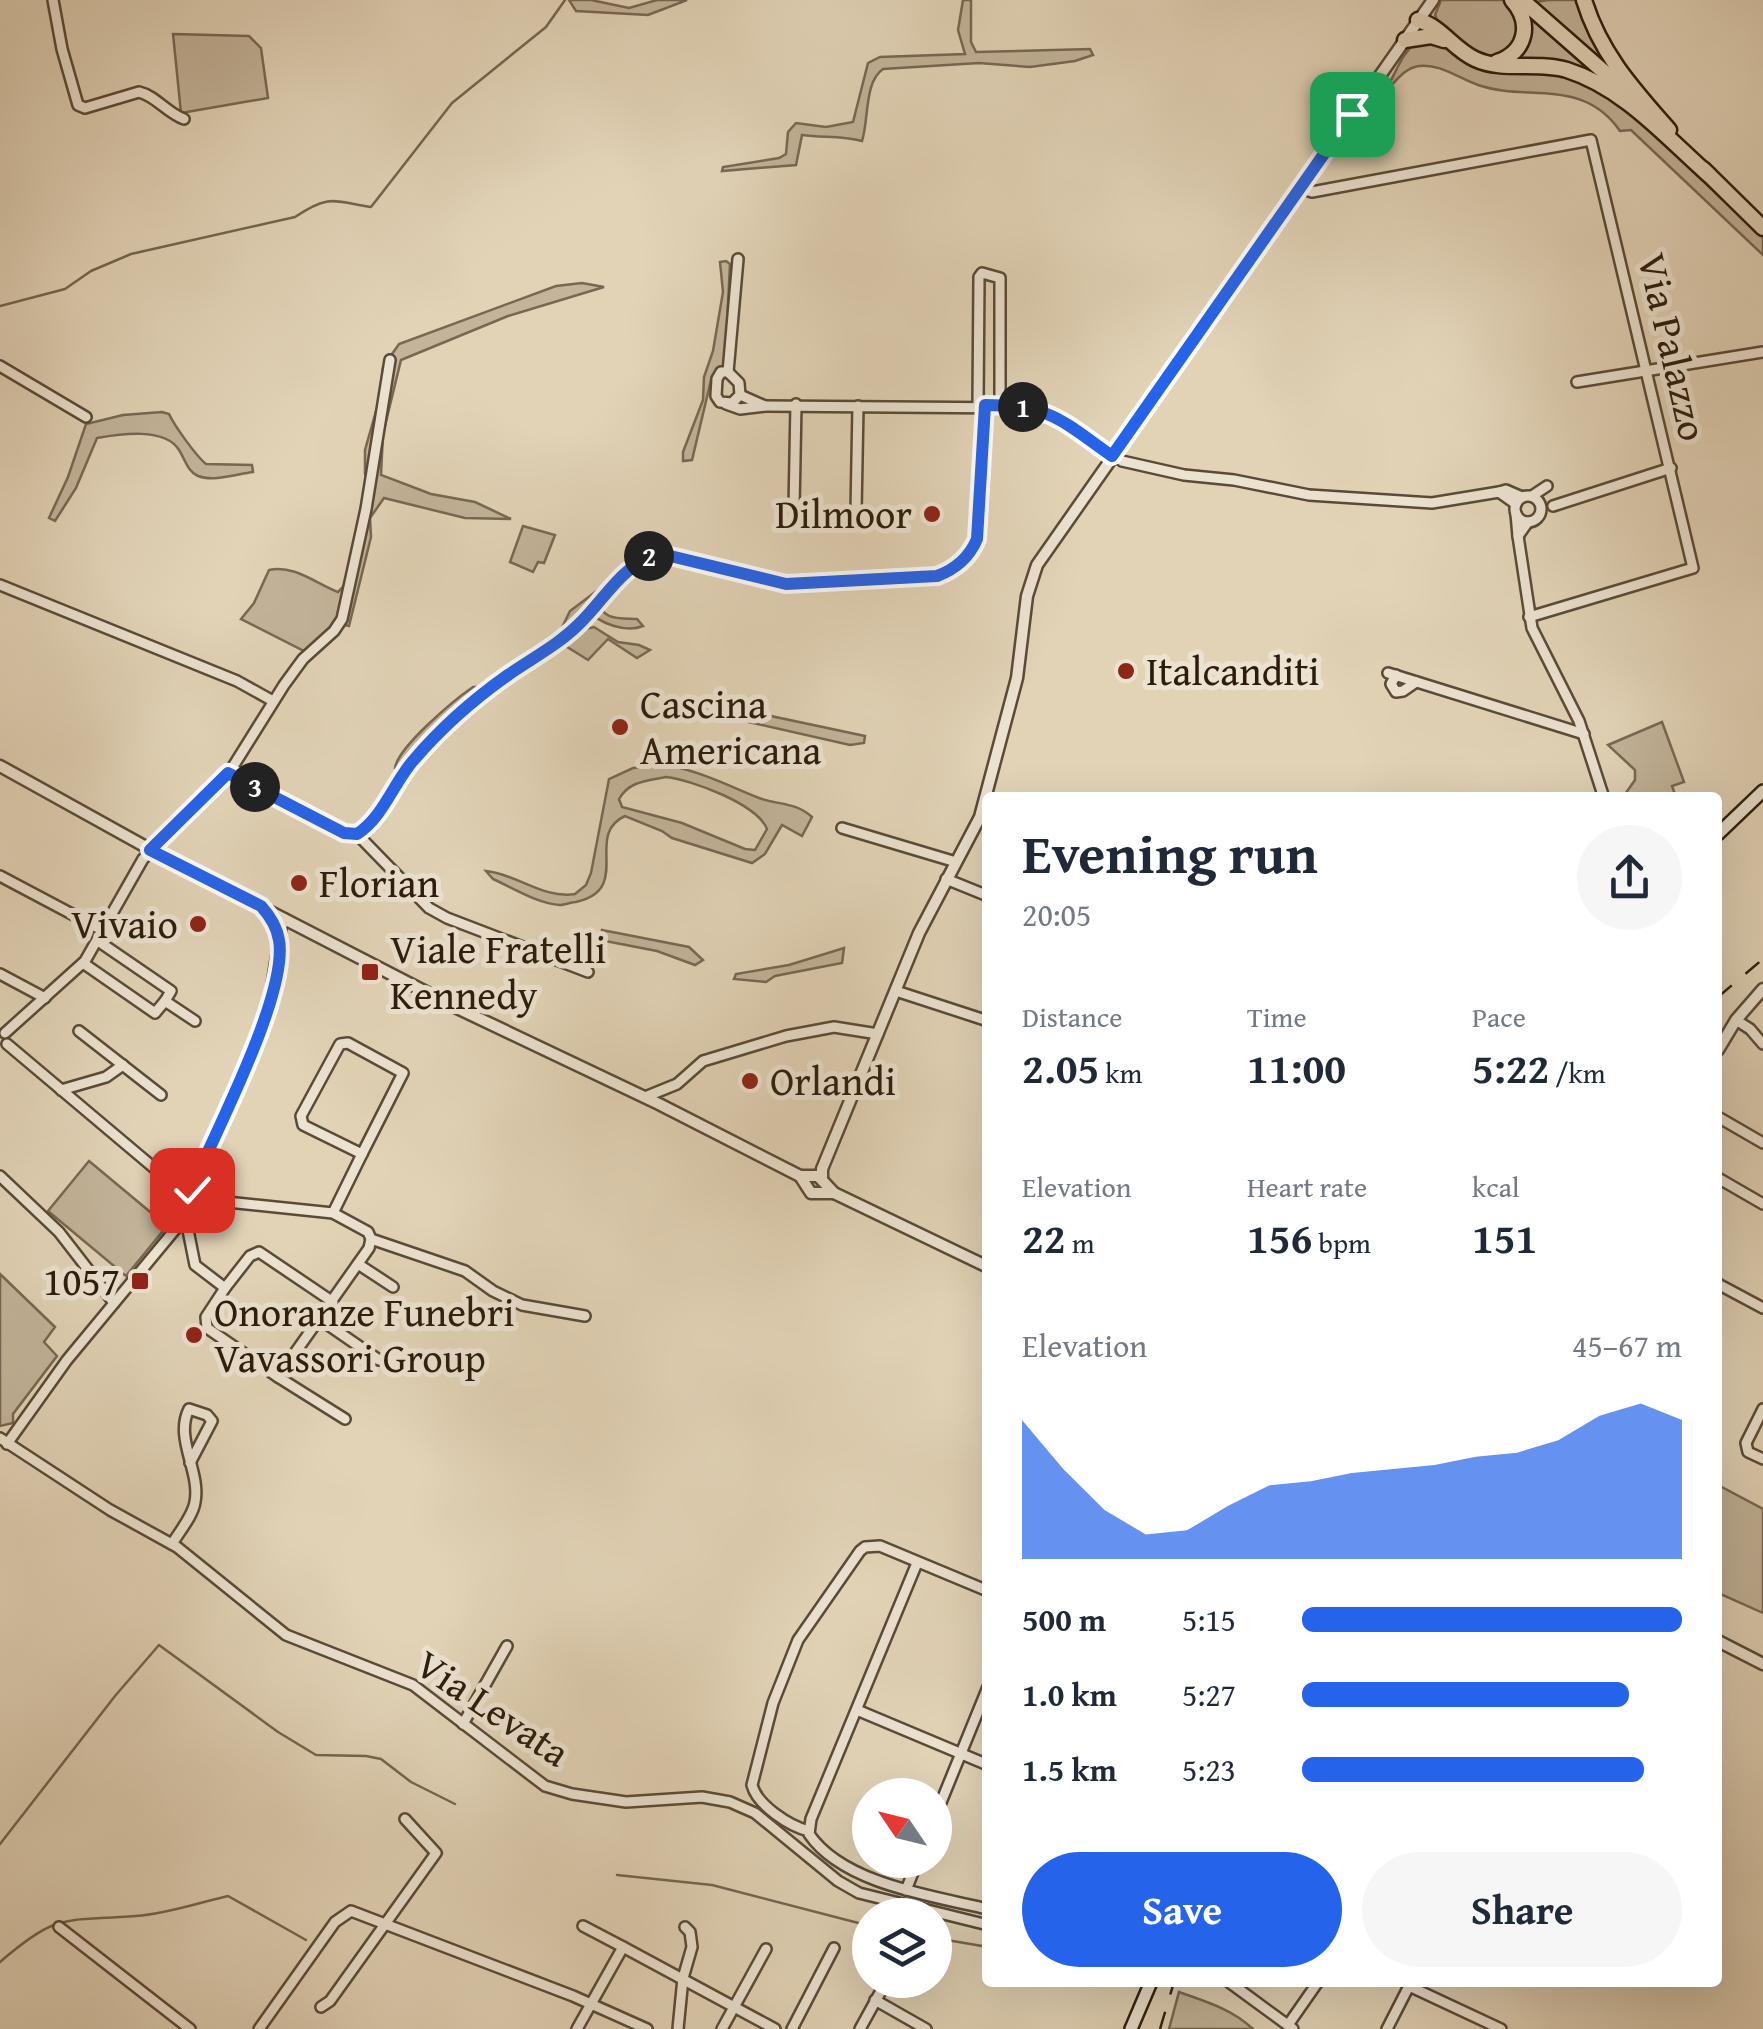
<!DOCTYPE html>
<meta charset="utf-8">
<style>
body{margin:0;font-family:"Gentium Book Plus",serif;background:#f6f6f7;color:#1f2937;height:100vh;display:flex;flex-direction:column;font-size:38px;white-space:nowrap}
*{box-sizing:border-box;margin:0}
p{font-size:32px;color:#747a83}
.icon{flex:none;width:55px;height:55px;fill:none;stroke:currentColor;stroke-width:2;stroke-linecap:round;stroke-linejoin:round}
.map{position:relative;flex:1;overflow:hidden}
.panel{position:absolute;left:982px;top:792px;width:740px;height:1195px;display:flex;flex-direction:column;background:#fff;border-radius:10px;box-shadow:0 10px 40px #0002}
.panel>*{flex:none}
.needle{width:65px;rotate:305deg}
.tools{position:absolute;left:852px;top:1778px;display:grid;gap:20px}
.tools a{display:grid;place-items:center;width:100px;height:100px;border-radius:50%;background:#fff;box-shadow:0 10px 40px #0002;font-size:50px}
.pin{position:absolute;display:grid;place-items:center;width:85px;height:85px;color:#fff;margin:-42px;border-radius:20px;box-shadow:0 5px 15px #0006}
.km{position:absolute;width:50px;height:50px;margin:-25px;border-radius:50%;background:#222;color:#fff;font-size:28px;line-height:50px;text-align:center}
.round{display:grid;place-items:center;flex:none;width:105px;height:105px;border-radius:52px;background:#f6f6f7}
.headline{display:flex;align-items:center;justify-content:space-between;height:170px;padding:0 40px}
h1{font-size:55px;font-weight:700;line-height:75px}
.figures{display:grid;grid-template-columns:repeat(3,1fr);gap:15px;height:170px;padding:10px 40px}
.figures div{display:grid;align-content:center}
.figures b{font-size:42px;font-weight:700}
.figures small{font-size:28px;font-weight:400}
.figures p{font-size:28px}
.chart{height:280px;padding:20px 40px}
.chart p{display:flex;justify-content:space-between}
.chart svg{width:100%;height:180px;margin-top:10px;fill:#2563eb;opacity:.7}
.action{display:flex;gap:20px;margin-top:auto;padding:20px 40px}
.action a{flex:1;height:115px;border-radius:60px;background:#2563eb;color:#fff;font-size:40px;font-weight:700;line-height:115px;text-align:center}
.action a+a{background:#f6f6f7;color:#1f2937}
ul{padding:0 40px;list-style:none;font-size:32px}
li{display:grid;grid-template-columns:160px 120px 1fr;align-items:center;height:75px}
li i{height:25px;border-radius:12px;background:#2563eb}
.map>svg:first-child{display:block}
.green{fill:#c3b49a;stroke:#786853;stroke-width:2.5;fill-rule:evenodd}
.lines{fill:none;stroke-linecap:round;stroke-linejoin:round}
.stream{stroke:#746550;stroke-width:2.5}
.minor-casing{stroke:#5a4a37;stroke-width:14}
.tertiary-casing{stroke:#5a4a37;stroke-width:15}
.secondary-casing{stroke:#2c1c0c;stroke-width:16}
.trunk-casing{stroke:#2c1c0c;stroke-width:19}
.minor{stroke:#ece2d0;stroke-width:9}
.tertiary{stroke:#ece2d0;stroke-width:10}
.secondary{stroke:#ece2d0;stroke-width:11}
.trunk{stroke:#e2d3b7;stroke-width:14}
.rail{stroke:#2c1c0c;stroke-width:2.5;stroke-dasharray:18 18;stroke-linecap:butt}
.route-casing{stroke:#fff;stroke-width:20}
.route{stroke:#2563eb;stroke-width:12}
.poi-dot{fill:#8f2418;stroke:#ece2d0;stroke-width:4}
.labels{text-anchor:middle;stroke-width:10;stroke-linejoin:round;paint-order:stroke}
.street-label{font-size:40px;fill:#2c1c0c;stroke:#ece2d0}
.poi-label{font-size:40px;fill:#2c1c0c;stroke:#ece2d0;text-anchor:start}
</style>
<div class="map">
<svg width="1763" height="2029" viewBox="0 0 1763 2029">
<rect width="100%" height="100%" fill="#e2d3b7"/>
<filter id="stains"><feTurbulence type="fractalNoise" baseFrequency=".002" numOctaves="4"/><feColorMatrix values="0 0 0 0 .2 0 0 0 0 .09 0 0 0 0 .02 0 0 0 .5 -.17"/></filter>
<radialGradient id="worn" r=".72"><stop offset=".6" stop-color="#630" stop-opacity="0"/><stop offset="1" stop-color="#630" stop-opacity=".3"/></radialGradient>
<!-- green -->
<g class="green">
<path d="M569,0H591L629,8L657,0H687L648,15L576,11Z"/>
<path d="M963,0H971V42L976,52L1090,49L1093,55L1075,61L1030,67L979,63L883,69C864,82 869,120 862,141C841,135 823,138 802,135L796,165L722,171L723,167L779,158L786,154L788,132L796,123L826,127L853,122L868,63L880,57L965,54L958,30Z"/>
<path d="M1441,0H1508L1517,7L1518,39C1513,44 1506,53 1500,56C1482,65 1440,30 1435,15Z"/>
<path d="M1548,0H1580L1612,70L1535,2Z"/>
<path d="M1527,10L1610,83L1514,58Z"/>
<path d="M173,34L249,36L261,48L268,98L181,113Z"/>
<path d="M1440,41L1471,64L1561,73L1611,95L1763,237V255L1631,130L1620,131C1583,77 1527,102 1478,85C1460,79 1439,63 1419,66C1403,68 1394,85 1384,92C1396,75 1399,57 1416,42Z"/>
<path d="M726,261L730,264L725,365L712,376L692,460L683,461V452L703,400L704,377L713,351L723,292L720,262Z"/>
<path d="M582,283L604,287L508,316L401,360L383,434L381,475L431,494L475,502L511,519L465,518L384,498L370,518L371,537L349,626L336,623L323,639L306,652L241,619L254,603L269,570C293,564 317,584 338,592L343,587L373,493L365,474V450L380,397L383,367L399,344L556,286Z"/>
<path d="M162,412L169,414C174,425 196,456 206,464L252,465L253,472C237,474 213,482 198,476C187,471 185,459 179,450C165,427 120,434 97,438L76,488L55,521L49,518L68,477L86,424L123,415Z"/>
<path d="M523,526L555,535L544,563L538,562L533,572L510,562Z"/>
<path d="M598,590L602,595L598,599C601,621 619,618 637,619L643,626C627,633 598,624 588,609L577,631L594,627L618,642L639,645L650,650L637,658L608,639L588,660L556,640L570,611Z"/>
<path d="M473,687H483L400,770L395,768C398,747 454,700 473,687Z"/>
<path d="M684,703L719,705L865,736L864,743L850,745L744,721L692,716Z"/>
<path d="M1662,722L1684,782L1672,786L1676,797H1623L1635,780V770L1608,745Z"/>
<path d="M666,765C700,771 727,785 759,798C778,805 796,802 812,817L802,836L782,825L765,854L752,863L672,838L662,831L625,816C583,835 634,889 576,902C573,902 563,905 560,905C538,904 513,888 493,879L486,871C517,874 543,899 575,894L586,885L591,873L609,779L633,768ZM666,777C692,780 757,804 767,829L755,850L745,849L682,823L622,807L619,799C629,781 647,781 666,777Z"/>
<path d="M602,930L689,947L703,960L695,965L657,951L600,940Z"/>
<path d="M844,948L842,963L775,976L766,982L734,979L736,974L789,965Z"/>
<path d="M89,1161L167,1226L126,1276L48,1211Z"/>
<path d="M0,1274L55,1327L44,1342L57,1356L13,1414V1423L0,1426Z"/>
<path d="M1718,1485L1763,1509V1613L1718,1593Z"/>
<path d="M1179,1992C1207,2002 1232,2009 1253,2029H1169Z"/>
</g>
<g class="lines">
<!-- stream -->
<g class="stream">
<path d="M0,306L65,289L91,271L131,254L295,217C329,194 333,201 371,207L452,103L546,27L565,0"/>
<path d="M0,1844L115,1696L159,1645L278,1732L316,1755L366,1756L381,1759L411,1782L455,1804"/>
<path d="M617,1875L712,1885L870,1926"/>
<path d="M935,1938L988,1947"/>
<path d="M0,1962C59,1911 64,1922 136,1916C166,1914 198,1903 228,1896L306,1940"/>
</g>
<!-- minor casing -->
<g class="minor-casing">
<g id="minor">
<path d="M53,0L62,49L78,105L85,108L139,92C156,96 167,113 184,119"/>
<path d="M1300,188L1312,192L1591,140L1693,568L1529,617"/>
<path d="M0,366L86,417"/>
<path d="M721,372H728L739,383L740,395L732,403L720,402L716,396L717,379Z"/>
<path d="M728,372L738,259"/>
<path d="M1577,382L1763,352"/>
<path d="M726,404L740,409L765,406L740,395"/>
<path d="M978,405L979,277L982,273L1000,278V405"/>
<path d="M765,406L1032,408L1053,414L1122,461L1184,475L1234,480L1309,495L1432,503L1499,492"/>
<circle cx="1528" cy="509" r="13"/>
<path d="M1532,496L1547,486"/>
<path d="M1516,504L1499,492L1506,490L1522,497"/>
<path d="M1553,506L1671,468"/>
<path d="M794,508L796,404"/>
<path d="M856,512L858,406"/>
<path d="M1516,514L1518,536L1528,522"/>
<path d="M1518,536L1532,628L1579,721L1604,798"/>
<path d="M0,585L237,681L273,701"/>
<path d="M1388,673L1584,734"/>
<path d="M1396,675L1391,684L1396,692L1403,691L1416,682"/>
<path d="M229,773L344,833L357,834C382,818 393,785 412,762C441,728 478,696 515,671C538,654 562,643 582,621C607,596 625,561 662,554L786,584L937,577C955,569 969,558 977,539L985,405"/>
<path d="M842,828L956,862"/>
<path d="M357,834L429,908L447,918L588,972"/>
<path d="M0,876L102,930"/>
<path d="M946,879L988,896"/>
<path d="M98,941L171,991L165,1001"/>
<path d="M83,963L155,1013L165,1001L195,1021"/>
<path d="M0,974L45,998"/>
<path d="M896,991L988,1021"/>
<path d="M1736,1020L1750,1029L1763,1044"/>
<path d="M79,1031L161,1095"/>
<path d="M5,1033L85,961L143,859L229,773L284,685L303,659L334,631L342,619L366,509L390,360"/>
<path d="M348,1043L403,1073L362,1154L303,1125L301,1116L340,1044Z"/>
<path d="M7,1044L185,1194"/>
<path d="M61,1090L106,1077L123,1065"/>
<path d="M645,1097L677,1084L703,1061L786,1036L834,1027L878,1034"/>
<path d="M1718,1117L1763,1143"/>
<path d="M0,1176L59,1232L114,1303"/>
<path d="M1718,1178L1763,1204"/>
<path d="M195,1192L201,1167L268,1010L281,928L285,919"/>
<path d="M198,1199L333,1213L368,1232L371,1239L465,1271L493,1291L522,1305L585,1316"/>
<path d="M333,1213L362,1154"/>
<path d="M185,1215L195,1265L225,1288L250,1256L259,1252L333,1302"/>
<path d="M358,1264L393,1287"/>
<path d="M1718,1284L1763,1308"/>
<path d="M225,1288L206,1317L207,1328L278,1377"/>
<path d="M321,1320L379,1360"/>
<path d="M1763,1409L1746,1443L1748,1452L1763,1459"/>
<path d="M345,1419L278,1377L369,1248L371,1239"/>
<path d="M0,1438L110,1510L177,1547L286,1635L413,1685L545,1786L572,1794L626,1802L702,1797L730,1802L755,1813L838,1881L859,1893L988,1925"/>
<path d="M7,1444L67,1360L178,1226L187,1204"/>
<path d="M172,1544C179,1532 193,1516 195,1502C201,1472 174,1438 189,1409L207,1415L212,1421L190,1463"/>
<path d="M917,1563L811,1819L809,1834C843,1884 933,1896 988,1909"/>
<path d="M857,1710L988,1765"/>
<path d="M463,1724L507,1646"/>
<path d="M935,1817L988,1687"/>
<path d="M809,1831C789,1826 757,1805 752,1785L773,1703L798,1640L860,1551L865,1547L880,1546L988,1591"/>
<path d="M906,1890L918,1860"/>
<path d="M583,1926L623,1947"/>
<path d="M59,1927L190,2029"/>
<path d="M1229,1982L1293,2029"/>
<path d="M875,2000L926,2029"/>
<path d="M321,2007L330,2001L436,1853L405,1819"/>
<path d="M1288,2025L1318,1982"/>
<path d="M259,2029L335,1922L351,1911L573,1996L647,2029"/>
<path d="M577,2029L623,1947L775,2029"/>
<path d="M678,2029L683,1978L692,1947L690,1932L685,1927"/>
<path d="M722,2029L766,1949"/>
<path d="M792,2029L834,1948"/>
<path d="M860,2029L887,1980"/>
<path d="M1387,2029L1409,1986L1501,2029"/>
</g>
</g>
<!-- tertiary casing -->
<g class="tertiary-casing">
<g id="tertiary">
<path d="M0,766L164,857L455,1007L659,1104L800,1176H818L834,1193L988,1267"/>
<path d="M1718,1050L1736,1020L1763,989"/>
<path d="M800,1176L811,1193H834"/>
<path d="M822,1178V1169L919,933L980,817L1017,678L1027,596L1037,565L1433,0"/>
<path d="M1718,1641L1763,1664"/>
</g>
</g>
<!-- secondary casing -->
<g class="secondary-casing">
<g id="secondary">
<path d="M1718,834L1763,791"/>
<path d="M1131,2029L1151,1982"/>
</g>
</g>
<!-- trunk casing -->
<g class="trunk-casing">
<g id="trunk">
<path d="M1522,0L1628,93"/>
<path d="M1584,0C1600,53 1633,89 1669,130"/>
<path d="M1418,20C1442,27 1453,49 1475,59C1502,72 1538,61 1567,70C1624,88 1666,137 1709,175"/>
<path d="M1405,40L1431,36L1444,40"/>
<path d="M1497,62C1527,52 1532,22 1512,0"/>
<path d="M1703,169L1763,228"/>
</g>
</g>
<!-- minor -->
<use href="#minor" class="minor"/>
<!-- tertiary -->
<use href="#tertiary" class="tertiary"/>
<!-- secondary -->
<use href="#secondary" class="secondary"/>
<!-- trunk -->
<use href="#trunk" class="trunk"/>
<!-- rail -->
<g class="rail">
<path d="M1718,997L1763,959"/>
<path d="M1160,2029L1174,1982"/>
</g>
</g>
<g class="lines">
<!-- route casing -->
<g class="route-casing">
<path id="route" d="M192,1190L195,1192L201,1167C223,1117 288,990 279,940C277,927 270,916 261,906L150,850L228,773L344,833L357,834C382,818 393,785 412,762C439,730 474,699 508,675C534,657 560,644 582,621C607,596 625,561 662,554L786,584L937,576C956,569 969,558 977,539L985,405C1050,405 1061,420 1112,456L1352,114"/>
</g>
<!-- route -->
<use href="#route" class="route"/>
</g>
<!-- markers -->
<g class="poi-dot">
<circle cx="932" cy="514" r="10"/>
<circle cx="1126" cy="671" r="10"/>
<circle cx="620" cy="727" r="10"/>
<circle cx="299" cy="883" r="10"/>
<circle cx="198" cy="924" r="10"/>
<rect x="360" y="962" width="20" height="20" rx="5"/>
<circle cx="750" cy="1081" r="10"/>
<rect x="130" y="1271" width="20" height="20" rx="5"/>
<circle cx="194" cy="1335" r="10"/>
</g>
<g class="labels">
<!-- street labels -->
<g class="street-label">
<text transform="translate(1673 347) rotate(77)" y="14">Via Palazzo</text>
<text transform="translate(493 1708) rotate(34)" y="14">Via Levata</text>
</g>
<!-- poi labels -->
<g class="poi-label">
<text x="912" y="528" text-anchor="end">Dilmoor</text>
<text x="1146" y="685">Italcanditi</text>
<text x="640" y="718">Cascina<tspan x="640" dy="46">Americana</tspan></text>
<text x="319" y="897">Florian</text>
<text x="178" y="938" text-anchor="end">Vivaio</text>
<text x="390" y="963">Viale Fratelli<tspan x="390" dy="46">Kennedy</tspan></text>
<text x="770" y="1095">Orlandi</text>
<text x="120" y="1295" text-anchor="end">1057</text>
<text x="214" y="1326">Onoranze Funebri<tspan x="214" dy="46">Vavassori Group</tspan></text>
</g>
</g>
<rect width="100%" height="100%" filter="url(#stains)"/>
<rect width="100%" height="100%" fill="url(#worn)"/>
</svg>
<div class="tools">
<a><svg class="needle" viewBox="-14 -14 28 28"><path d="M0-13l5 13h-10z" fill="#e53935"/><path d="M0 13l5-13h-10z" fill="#747a83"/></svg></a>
<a><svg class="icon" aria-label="layers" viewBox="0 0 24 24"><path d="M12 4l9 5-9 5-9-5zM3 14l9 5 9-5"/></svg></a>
</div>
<div class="pin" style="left:1352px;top:114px;background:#1e9e55"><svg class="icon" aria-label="arrive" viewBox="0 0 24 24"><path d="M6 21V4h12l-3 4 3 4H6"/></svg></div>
<div class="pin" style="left:192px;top:1190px;background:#d93025"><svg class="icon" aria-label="check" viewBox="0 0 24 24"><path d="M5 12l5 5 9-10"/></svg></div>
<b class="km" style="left:1023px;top:407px">1</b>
<b class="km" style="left:649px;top:556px">2</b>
<b class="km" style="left:255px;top:787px">3</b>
<section class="panel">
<div class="headline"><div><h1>Evening run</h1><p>20:05</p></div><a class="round"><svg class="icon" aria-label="share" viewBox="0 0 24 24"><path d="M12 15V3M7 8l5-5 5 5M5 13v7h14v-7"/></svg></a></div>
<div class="figures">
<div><p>Distance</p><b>2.05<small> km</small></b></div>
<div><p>Time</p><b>11:00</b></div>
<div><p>Pace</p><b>5:22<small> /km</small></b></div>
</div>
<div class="figures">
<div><p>Elevation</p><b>22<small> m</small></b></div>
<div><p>Heart rate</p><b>156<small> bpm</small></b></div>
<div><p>kcal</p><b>151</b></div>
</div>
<div class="chart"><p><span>Elevation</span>45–67 m</p>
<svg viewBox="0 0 160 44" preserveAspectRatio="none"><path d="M0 44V10L10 22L20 32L30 38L40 37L50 31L60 26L70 25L80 23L90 22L100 21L110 19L120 18L130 15L140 9L150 6L160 10V44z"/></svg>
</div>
<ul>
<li><b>500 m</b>5:15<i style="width:100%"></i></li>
<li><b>1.0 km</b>5:27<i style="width:86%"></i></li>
<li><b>1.5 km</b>5:23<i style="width:90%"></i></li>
</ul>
<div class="action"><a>Save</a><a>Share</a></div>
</section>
</div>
